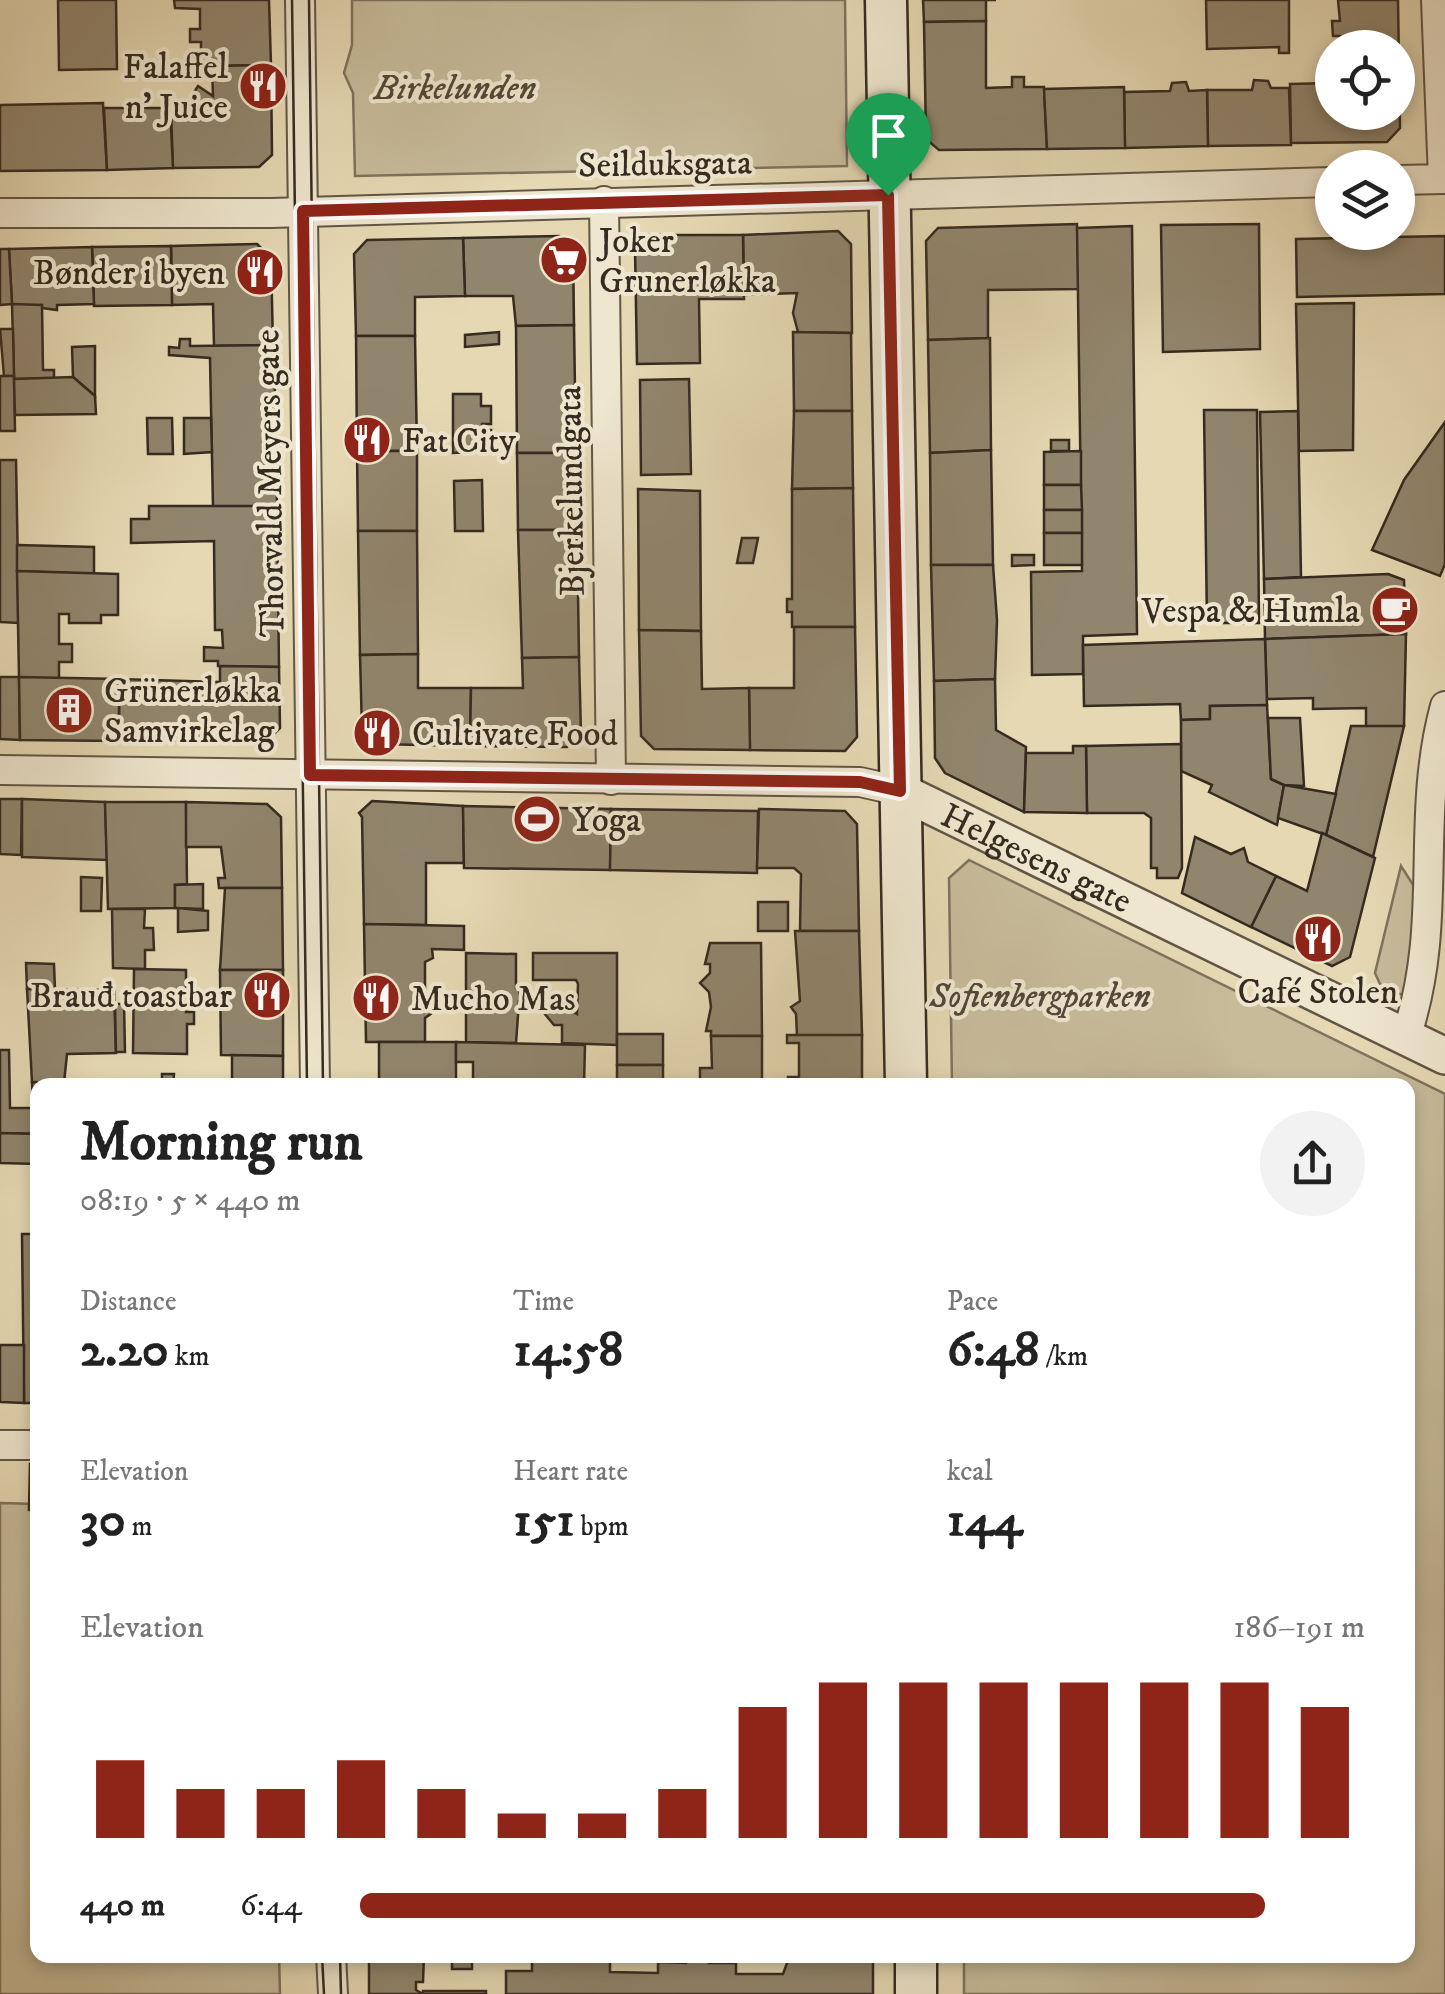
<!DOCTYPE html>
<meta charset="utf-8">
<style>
body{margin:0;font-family:"IM FELL DW Pica",serif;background:#f2f2f2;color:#222;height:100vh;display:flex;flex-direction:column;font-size:38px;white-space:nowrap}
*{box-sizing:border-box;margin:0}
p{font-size:32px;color:#767676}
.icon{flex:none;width:55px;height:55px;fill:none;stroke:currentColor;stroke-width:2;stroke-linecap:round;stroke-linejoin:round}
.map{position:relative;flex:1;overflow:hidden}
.details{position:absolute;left:30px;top:1078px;width:1385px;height:885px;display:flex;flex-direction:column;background:#fff;border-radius:20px;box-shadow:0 5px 15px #0003}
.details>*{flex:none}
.fabs{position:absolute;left:1315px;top:30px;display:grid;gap:20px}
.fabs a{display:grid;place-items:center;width:100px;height:100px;border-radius:50%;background:#fff;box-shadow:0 5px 15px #0003;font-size:50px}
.pin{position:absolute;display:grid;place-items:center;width:85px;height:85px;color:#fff;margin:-102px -42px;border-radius:50% 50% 50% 0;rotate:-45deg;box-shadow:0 0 10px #0007}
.pin .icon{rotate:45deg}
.round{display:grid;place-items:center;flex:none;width:105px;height:105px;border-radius:52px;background:#f2f2f2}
.headline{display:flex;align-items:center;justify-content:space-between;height:170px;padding:0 50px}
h1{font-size:55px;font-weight:800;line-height:75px}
.stats{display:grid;grid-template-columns:repeat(3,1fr);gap:15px;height:170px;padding:10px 50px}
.stats div{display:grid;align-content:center}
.stats b{font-size:50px;font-weight:800}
.stats small{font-size:28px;font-weight:400}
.stats p{font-size:28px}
.chart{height:280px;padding:20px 50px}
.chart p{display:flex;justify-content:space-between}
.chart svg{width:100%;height:180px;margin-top:10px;stroke:#8f2418;stroke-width:6}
ul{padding:0 50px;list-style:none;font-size:32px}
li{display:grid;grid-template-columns:160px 120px 1fr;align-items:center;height:75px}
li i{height:25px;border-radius:12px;background:#8f2418}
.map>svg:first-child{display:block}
.green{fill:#c7bb9a;stroke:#7e735e;stroke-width:2.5}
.building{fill:#91856d;stroke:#362b21;stroke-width:2.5}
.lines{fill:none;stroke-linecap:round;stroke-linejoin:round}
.minor-casing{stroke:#625646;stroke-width:32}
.tertiary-casing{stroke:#625646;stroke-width:40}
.secondary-casing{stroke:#362b21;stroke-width:45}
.minor{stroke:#eee6ce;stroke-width:28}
.tertiary{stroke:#eee6ce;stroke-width:35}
.secondary{stroke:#eee6ce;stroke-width:40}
.tram{stroke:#362b21;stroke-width:2.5}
.route-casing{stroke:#fff;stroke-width:20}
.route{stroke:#8f2418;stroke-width:12}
.labels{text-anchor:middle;stroke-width:8;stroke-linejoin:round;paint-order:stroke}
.poi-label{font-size:35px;fill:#362b21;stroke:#eee6ce;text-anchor:start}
.park-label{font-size:35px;font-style:italic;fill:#534839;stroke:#eee6ce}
.street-label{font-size:35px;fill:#362b21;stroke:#eee6ce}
</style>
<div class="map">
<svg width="1445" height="1994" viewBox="0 0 1445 1994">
<rect width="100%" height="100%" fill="#e5d8b3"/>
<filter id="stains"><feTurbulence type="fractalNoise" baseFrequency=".002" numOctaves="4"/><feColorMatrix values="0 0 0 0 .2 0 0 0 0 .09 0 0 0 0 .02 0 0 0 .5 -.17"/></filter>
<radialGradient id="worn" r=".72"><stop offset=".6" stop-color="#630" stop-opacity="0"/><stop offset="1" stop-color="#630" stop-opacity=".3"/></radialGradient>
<!-- green -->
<g class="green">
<path d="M352,0H845L847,166L355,176L353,93L344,73L352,45Z"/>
<path d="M969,860L1445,1094V1994H964V1955H1408V1085H952L949,878Z"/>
<path d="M1401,866L1419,894L1408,987L1402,995L1380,984L1375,973Z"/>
<path d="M0,1503L37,1504L38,1955H279L280,1994H0Z"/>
</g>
<!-- building -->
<g class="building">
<path d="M58,0H116L117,69L59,70Z"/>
<path d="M174,0H269L271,65L201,66V42H190V29H200V9L175,8Z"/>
<path d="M923,0H996H986V21L924,22Z"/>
<path d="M1206,0H1289V53H1279V47L1207,49Z"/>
<path d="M1338,0H1398L1400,128L1387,142L1291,143L1290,84L1332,83V112H1398V48H1340V36H1333L1332,21H1340Z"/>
<path d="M986,21V88L1012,87V77H1024V87H1044L1047,149L939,150L926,139L924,22Z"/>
<path d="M271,65L272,155L259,167L173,168L171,110H200L188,102L198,86L213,96L212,66Z"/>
<path d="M1254,80L1268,81L1271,88H1289L1291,145L1208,146L1207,90H1252Z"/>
<path d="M1186,82L1189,91L1207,90L1208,146L1125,148L1124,92L1170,91L1172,83Z"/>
<path d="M1124,87L1125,148L1047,149L1044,89Z"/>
<path d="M103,103L107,170L0,171V105Z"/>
<path d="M104,108H170L173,168L107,170Z"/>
<path d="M1077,224L1079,289L988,290V338L928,340L926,241L938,228Z"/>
<path d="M1259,224L1260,349L1163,352L1161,225Z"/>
<path d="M1132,226L1137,634L1083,636V674L1032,675L1031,572L1082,571L1077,228Z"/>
<path d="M838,231L851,244L852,333L798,332L793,313L797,293L744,295L743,235Z"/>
<path d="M648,235H743L744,299H699L700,363L637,364L635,249Z"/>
<path d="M559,236L573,249L574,325L516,326L513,296H465L463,238Z"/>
<path d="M1445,236V294L1297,297L1296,239Z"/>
<path d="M463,238L465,296L415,297V336H356L354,254L367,240Z"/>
<path d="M257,244L271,258L273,345L214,346L213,304L172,305L171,246Z"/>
<path d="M171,246L172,305L94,306L92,247Z"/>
<path d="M92,247L94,304L57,305V310L12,304L9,249Z"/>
<path d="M0,249H9L12,304L0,305Z"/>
<path d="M1354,303L1353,450L1299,451L1296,304Z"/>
<path d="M12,304L42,305L43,370H54V378L14,379Z"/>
<path d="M574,325L576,453H517L516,326Z"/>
<path d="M0,329H13L14,376H4Z"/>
<path d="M499,332V344L465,347V335Z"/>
<path d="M793,332L851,333L852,411H794Z"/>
<path d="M356,336H415L417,451H357Z"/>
<path d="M990,338L991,450L930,453L928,340Z"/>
<path d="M180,339H190V346L274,345L277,506L213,507L210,358L169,355V347L179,348Z"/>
<path d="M95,346V396L73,377L72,347Z"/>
<path d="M0,376H14L15,431H0Z"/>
<path d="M73,377L95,396L96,414L15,415L14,379Z"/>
<path d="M689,379L691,474L641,475L640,380Z"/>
<path d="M453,394H481V406H491V424H482V430H491V451L453,453Z"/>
<path d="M1204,410H1257L1259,623H1207Z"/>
<path d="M794,411H852L853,488L792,489Z"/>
<path d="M1298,411L1301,577L1264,579L1260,412Z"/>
<path d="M147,418H172L173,454H148Z"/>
<path d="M184,418H211L212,452L184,454Z"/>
<path d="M1445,422V564L1440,576L1372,550L1404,480Z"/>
<rect x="1051" y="440" width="18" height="11"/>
<path d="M991,450L993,565H931L930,453Z"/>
<path d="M357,451H417V531H358Z"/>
<path d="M1081,451V485H1044V452Z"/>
<path d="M517,453H576L577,530H518Z"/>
<path d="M0,460H16L19,623L0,622Z"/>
<path d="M482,480L483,531H455L454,481Z"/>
<path d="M1044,485H1081L1082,510H1044Z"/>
<path d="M853,488L855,627H792V612H787V599H792V489Z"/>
<path d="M638,489L700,491L701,631L639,630Z"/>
<path d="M149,506H277L279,667L218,666V661H204V647L223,648L222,630H215L214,541L131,543V519H149Z"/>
<rect x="1044" y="510" width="38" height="23"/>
<path d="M518,530H577L579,657L522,658Z"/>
<path d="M358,531H417L418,654L360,655Z"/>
<rect x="1044" y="533" width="38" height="32"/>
<path d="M742,538H758L753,563H737Z"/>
<path d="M17,545L94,547V574L17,571Z"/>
<path d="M1012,555H1034V565L1012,566Z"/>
<path d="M931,565H993L997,620L995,679L934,681Z"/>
<path d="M17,571L118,574V615H101V623H69V614H59V644H72V662H59V679L19,677Z"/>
<path d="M1388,574L1404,580L1406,634L1265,639L1264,579Z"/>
<path d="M794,627H855L857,737L845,751L750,750L749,688H794Z"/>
<path d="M639,630L701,631L702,689L749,688L750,750L654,749L641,736Z"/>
<path d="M1406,634L1404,726L1366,727V708L1313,709V698L1267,699L1265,639Z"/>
<path d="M1265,639L1267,705L1210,706V719L1181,720L1180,704L1084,706L1083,645Z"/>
<path d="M418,654V688H471L470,746L375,744L362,732L360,655Z"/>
<path d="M579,657L581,734L567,747L470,746L471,688H523L522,658Z"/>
<path d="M220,666L279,667L280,728L267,741H119V679L220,682Z"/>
<path d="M0,677H19L20,740L0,739Z"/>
<path d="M19,677L119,679V741L20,740Z"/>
<path d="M995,679L996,730L1026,747L1024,812L945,773L935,758L934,681Z"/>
<path d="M1267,705L1271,779L1284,785L1277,825L1209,792L1212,785L1181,771V720L1210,719V706Z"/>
<path d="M1268,718H1300L1304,786L1284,785L1271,779Z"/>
<path d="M1351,726H1404L1373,857L1326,835Z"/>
<path d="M1181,744L1182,868L1178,878H1157V868H1151V818L1144,813H1087L1086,746Z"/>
<path d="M1073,746H1086L1087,813L1024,812L1026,753H1073Z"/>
<path d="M1284,785L1336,794L1326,835L1278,818Z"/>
<path d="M0,799H22L21,855L0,854Z"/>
<path d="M22,799L105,802L107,860L22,857Z"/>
<path d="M372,801L463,806L464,863H426V925L364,924L362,817L359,813Z"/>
<path d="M105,802H186L187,884L175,885V908L108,909Z"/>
<path d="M186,802L267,804L281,817L282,888H219L218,878H225L221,847H186Z"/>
<path d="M463,806L611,809L610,870L464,868Z"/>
<path d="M611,809L758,811L757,873L610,870Z"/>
<path d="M759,809L845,811L857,824L859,931H800L801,874L794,868H757Z"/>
<path d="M1322,833L1375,858L1350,957L1332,966L1251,927L1276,876L1307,891Z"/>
<path d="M1195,837L1231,854L1244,848L1248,862L1276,876L1251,927L1182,893Z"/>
<path d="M81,877L102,878L101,911H81Z"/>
<path d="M203,884V909L175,908V885Z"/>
<path d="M225,888H282L283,970H220Z"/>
<rect x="758" y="902" width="30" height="29"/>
<path d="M178,908L208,911V930L178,932Z"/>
<path d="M112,909H145L144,928H153L154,950H145V969L113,968Z"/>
<path d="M364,924L464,926V950L432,949L433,958L425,962V1003L435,1011L425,1018V1042H366Z"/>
<path d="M795,931H859L862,1035L797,1036L796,1014L791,1007L800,1001Z"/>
<path d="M710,943H761L762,1036H711V1031H706L711,1007L709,992L700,983L710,973V964H705Z"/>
<path d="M466,953L516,954V988H520L516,1043L466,1042Z"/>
<path d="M533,953H617V1045L562,1043V1025H554L544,1013L558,1002L577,1014L578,984L576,980H533Z"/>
<path d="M26,963L54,964L55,990L27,989Z"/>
<path d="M134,969L186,970V1012H194V1024H187V1054L133,1053Z"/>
<path d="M220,970H283V1056L221,1055Z"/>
<path d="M27,989L114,990L116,1053L67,1054L64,1083L32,1082Z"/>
<path d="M115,1004H124L125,1052H116Z"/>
<rect x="617" y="1034" width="46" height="31"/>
<path d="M787,1035H862V1085H788V1077H799V1043H787Z"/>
<path d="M711,1036H762V1085L700,1081V1068H712Z"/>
<rect x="379" y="1042" width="77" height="43"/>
<path d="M456,1042L585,1045L584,1085L473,1083V1062H456Z"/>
<path d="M0,1050H9L10,1108H32L34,1134L0,1133Z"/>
<path d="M232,1055L283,1056V1085H232Z"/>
<rect x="617" y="1065" width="46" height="20"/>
<path d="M162,1074H174L173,1085H38L34,1134L32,1082L162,1084Z"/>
<path d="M0,1133L38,1134V1164L0,1163Z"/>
<path d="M22,1234H38V1403H24Z"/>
<path d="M0,1345H24V1403L0,1402Z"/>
<path d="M30,1464H38V1511L29,1510Z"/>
<path d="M369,1955H424L423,1982H416V1990L423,1994H369Z"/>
<rect x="452" y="1955" width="20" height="14"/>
<path d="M560,1955L610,1961V1972L658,1973V1962L686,1963V1955H709V1963H736V1974H783L790,1955H873V1994H506V1971H532V1960H560Z"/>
<rect x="423" y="1991" width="63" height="3"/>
</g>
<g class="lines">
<!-- minor casing -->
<g class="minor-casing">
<g id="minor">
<path d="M300,0L315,1085"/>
<path d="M1398,180L1443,179L1436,0"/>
<path d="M604,201L611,780"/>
<path d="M0,213H271L1332,182"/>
<path d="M0,770L860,782L900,791"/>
<path d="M1406,1037C1445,920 1414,821 1445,706"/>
<path d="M0,1445H38"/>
<path d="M331,1955L333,1994"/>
</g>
</g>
<!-- tertiary casing -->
<g class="tertiary-casing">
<g id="tertiary">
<path id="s1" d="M900,791L1445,1056"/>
</g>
</g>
<!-- secondary casing -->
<g class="secondary-casing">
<g id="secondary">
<path d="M886,0L906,1085"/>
<path d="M916,1955V1994"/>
</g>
</g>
<!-- minor -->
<use href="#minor" class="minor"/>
<!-- tertiary -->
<use href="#tertiary" class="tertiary"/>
<!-- secondary -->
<use href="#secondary" class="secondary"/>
<!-- tram -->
<g class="tram">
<path d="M292,0L307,1085"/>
<path d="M309,0L323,1085"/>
<path d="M322,1955L324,1994"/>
<path d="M340,1955L341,1994"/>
</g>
</g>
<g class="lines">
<!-- route casing -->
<g class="route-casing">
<path id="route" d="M888,195L900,791L860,782L310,775L303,211Z"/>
</g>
<!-- route -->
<use href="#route" class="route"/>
</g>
<!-- icons -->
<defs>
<g id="restaurant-disc" transform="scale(2.5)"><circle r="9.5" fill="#8f2418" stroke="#eee6ce"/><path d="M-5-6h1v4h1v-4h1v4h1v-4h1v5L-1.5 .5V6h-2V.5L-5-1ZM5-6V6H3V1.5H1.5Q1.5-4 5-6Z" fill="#fff"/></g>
<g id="supermarket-disc" transform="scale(2.5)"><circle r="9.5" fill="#8f2418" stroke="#eee6ce"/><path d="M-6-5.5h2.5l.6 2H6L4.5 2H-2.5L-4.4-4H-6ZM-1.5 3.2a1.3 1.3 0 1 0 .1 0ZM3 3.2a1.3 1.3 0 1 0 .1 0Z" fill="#fff"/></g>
<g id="cafe-disc" transform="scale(2.5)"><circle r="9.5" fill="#8f2418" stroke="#eee6ce"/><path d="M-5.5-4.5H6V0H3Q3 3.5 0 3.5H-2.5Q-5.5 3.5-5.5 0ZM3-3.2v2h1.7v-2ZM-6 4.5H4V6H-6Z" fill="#fff"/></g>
<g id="building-disc" transform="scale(2.5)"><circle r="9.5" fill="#8f2418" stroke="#eee6ce"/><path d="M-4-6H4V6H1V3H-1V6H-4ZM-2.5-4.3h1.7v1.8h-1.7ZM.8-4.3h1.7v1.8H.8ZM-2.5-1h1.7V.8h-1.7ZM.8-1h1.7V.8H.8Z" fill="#fff"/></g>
<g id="stadium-disc" transform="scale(2.5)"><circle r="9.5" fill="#8f2418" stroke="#eee6ce"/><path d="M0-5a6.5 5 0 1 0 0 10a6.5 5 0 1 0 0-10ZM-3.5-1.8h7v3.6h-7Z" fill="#fff"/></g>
</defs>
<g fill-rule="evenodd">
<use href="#restaurant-disc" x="263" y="86"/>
<use href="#supermarket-disc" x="564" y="260"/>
<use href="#restaurant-disc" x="260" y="272"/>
<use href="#restaurant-disc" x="367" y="440"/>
<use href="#cafe-disc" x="1395" y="610"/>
<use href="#building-disc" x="69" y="710"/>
<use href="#restaurant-disc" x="377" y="733"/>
<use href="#stadium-disc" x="537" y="819"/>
<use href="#restaurant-disc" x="1318" y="939"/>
<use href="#restaurant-disc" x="267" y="995"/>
<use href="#restaurant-disc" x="376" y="998"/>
</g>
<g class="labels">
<!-- poi labels -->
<g class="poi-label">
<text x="228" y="78" text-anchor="end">Falaffel<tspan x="228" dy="40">n' Juice</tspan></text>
<text x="599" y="252">Joker<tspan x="599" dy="40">Grunerløkka</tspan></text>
<text x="225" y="284" text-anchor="end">Bønder i byen</text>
<text x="402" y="452">Fat City</text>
<text x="1360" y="622" text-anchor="end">Vespa &amp; Humla</text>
<text x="104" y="702">Grünerløkka<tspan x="104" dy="40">Samvirkelag</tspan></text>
<text x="412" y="745">Cultivate Food</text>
<text x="572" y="831">Yoga</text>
<text x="1318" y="1003" text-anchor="middle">Café Stolen</text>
<text x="232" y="1007" text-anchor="end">Brauđ toastbar</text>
<text x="411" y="1010">Mucho Mas</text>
</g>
<!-- park labels -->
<g class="park-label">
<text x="455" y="99">Birkelunden</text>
<text x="1040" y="1007">Sofienbergparken</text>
</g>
<!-- street labels -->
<g class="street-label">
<text transform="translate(665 163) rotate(-1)" y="12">Seilduksgata</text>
<text transform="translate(269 483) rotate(-91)" y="12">Thorvald Meyers gate</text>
<text transform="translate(570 491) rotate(-91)" y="12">Bjerkelundgata</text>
<text dy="12" stroke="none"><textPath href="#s1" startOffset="152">Helgesens gate</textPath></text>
</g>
</g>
<rect width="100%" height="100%" filter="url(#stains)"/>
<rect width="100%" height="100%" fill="url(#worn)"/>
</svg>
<div class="fabs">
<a><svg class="icon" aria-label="locate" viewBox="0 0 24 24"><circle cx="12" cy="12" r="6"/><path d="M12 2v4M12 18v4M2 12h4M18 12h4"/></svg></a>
<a><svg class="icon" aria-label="layers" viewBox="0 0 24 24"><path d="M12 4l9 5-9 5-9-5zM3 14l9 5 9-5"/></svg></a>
</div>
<div class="pin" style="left:888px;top:195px;background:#1e9e55"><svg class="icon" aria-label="arrive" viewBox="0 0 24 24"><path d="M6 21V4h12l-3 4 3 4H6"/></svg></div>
<section class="details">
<div class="headline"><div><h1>Morning run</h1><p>08:19 · 5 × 440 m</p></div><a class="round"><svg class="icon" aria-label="share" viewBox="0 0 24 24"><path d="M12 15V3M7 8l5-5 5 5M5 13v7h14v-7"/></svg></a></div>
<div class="stats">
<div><p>Distance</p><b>2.20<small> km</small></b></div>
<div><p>Time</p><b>14:58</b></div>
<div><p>Pace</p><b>6:48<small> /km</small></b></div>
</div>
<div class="stats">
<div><p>Elevation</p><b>30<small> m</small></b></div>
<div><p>Heart rate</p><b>151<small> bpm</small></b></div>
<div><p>kcal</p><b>144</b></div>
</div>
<div class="chart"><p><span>Elevation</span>186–191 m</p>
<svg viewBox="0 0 160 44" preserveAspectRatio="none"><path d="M5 44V25M15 44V32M25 44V32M35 44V25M45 44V32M55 44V38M65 44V38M75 44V32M85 44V12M95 44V6M105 44V6M115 44V6M125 44V6M135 44V6M145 44V6M155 44V12"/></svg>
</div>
<ul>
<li><b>440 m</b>6:44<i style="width:90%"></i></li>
</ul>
</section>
</div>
